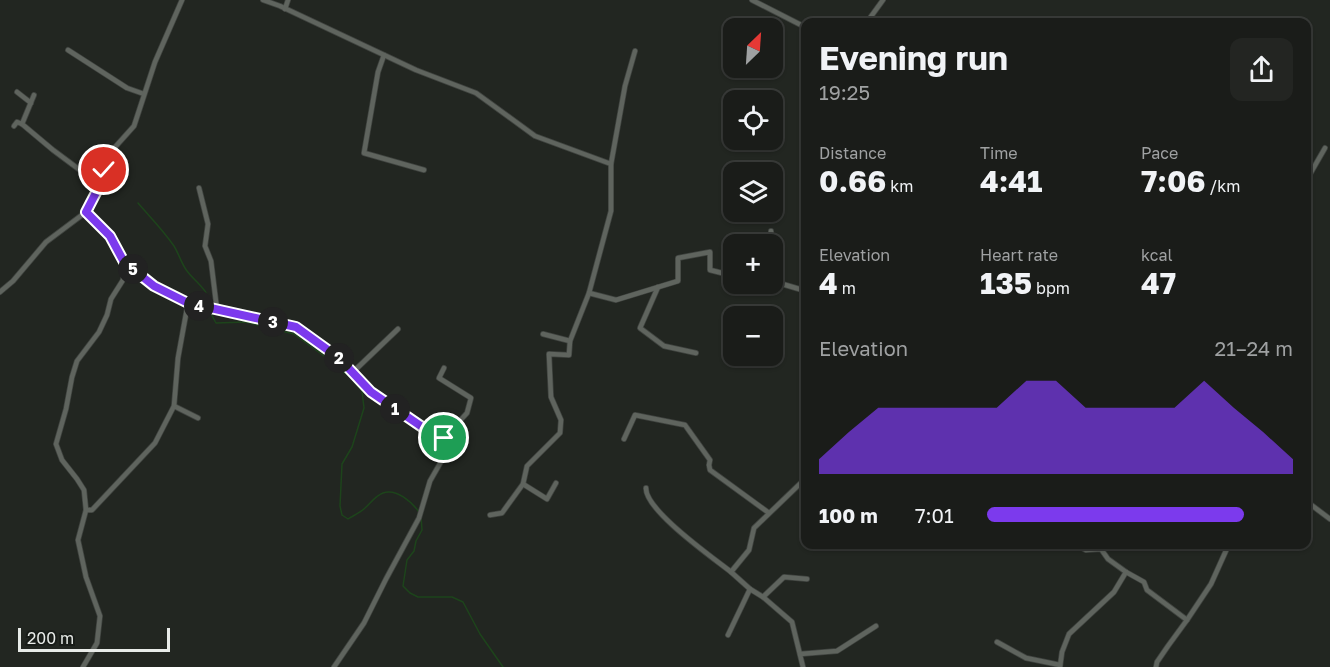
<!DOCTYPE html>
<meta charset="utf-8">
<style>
body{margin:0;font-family:"Golos Text",sans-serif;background:#232522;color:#f1f3f6;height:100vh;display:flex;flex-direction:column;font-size:22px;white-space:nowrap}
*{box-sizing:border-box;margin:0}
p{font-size:20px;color:#9fa1a2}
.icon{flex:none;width:33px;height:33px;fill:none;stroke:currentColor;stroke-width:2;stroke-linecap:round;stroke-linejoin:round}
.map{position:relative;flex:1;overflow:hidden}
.drawer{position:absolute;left:801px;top:18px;width:510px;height:531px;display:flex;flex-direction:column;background:#1a1c19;border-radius:12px;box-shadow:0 2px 4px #0004,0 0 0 2px #383a38}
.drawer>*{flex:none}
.needle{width:39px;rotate:25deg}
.tools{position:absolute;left:723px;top:18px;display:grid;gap:12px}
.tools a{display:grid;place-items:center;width:60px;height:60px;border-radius:12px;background:#1a1c19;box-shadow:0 2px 4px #0004,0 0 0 2px #383a38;font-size:30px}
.scale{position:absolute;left:18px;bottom:15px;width:152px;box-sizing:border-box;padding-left:6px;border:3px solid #e8ebe8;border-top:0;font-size:16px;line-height:21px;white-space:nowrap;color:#e8ebe8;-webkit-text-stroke:4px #181c18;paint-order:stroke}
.pin{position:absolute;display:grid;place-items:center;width:51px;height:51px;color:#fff;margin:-26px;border:3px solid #fff;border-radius:50%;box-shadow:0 2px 6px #0007}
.km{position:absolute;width:30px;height:30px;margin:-15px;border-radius:50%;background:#222;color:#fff;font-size:16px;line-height:30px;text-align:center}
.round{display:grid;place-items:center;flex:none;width:63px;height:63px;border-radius:12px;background:#232522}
.head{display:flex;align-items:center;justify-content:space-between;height:102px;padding:0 18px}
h1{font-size:33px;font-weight:700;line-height:45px}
.metrics{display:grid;grid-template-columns:repeat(3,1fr);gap:9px;height:102px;padding:6px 18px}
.metrics div{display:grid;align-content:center}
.metrics b{font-size:30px;font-weight:700}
.metrics small{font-size:16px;font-weight:400}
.metrics p{font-size:16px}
.chart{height:168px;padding:12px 18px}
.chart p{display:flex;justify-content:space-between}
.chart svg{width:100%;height:108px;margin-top:6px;fill:#7c3aed;opacity:.7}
ul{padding:0 18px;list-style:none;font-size:20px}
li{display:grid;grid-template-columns:96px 72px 1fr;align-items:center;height:45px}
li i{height:15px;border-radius:8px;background:#7c3aed}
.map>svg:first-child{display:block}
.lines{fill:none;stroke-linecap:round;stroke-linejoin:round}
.stream{stroke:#1d441b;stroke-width:1.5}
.street-casing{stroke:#404440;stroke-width:6}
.street{stroke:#5f645e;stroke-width:4.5}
.route-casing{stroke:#fff;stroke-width:12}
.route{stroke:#7c3aed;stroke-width:8}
</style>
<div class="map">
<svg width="1330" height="667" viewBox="0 0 1330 667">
<rect width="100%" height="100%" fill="#222621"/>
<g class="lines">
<!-- stream -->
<g class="stream">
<path d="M138,203C150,217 163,230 174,246C179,254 181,263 187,271C195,282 210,290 209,305"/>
<path d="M209,310L216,323L246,322L294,334L331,361L352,379L362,391L364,408L352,447L342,464L340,506L342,515L348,519C354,515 360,513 365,508C371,503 375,496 383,493C396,488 412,502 419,512"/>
<path d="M421,516L422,530L416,541L414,551L407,560L403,586L410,593L418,597H452L463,602L480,634L503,667"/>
</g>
<!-- street casing -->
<g class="street-casing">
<g id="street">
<path d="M263,0L280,6L416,70L476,93L535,136L611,164"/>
<path d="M752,0L803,26L806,29"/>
<path d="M285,9L288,0"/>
<path d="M867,22L883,0"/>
<path d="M68,50L127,88L144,94"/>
<path d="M384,55L378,72L364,153L424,170"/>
<path d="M17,92L31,103"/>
<path d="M34,95L22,124L53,150L100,185"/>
<path d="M14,126L17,122L22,124"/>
<path d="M104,170L125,161"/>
<path d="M1306,181L1325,148"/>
<path d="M199,188L208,224L205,246L211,261L217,310"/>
<path d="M765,244L771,238V231"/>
<path d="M772,281L806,291"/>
<path d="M658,287L640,328L664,346L696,353"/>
<path d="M0,292L13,281L46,242L86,212L100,185L108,155L134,126L155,62L182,0"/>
<path d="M589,293L611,211V164L625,86L635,51"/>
<path d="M188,303L296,327L339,358L371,392L450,446"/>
<path d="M543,334L570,341"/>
<path d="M805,341H806"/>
<path d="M444,368L439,378L471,398L467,413L444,438L448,444"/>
<path d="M353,372L398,329"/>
<path d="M174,406L198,418"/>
<path d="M624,439L635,415L685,425L710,460L709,465L710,470L769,513"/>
<path d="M523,484L547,499L556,483"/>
<path d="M646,488C645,510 712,557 731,572"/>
<path d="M1306,501L1330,519"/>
<path d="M86,510H92L155,443L174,406L178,358L188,303L154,286L125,262L110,236L86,212"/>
<path d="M490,515L502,513L523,484L527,466L560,433L561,420L551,397L549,354L569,355L570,341L589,293L616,300L678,281V258L710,252V270L734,276"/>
<path d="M1075,544L1086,550L1101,549L1108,559L1126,572L1144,582L1147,590L1187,620"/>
<path d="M750,589L731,572L749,550L754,528L806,478"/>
<path d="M763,597L784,577L807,579"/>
<path d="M728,635L750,589L763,597L792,622L803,667"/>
<path d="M997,642L1026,658L1060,665"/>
<path d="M800,654L837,651L876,626"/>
<path d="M83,667L97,643L100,616L86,577L78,540L86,510L84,490L77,479L62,460L56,444L66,409L72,377L77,361L99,332L107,315L111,299L123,280L125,262"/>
<path d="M334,667L364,623L386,579L419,518L430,481L450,446"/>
<path d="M1060,667L1062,652L1069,634L1114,592L1126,572"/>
<path d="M1156,667L1157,662L1168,646L1187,620L1211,584L1229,544"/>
</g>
</g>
<!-- street -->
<use href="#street" class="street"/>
</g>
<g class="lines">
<!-- route casing -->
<g class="route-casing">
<path id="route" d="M104,170L100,185L86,212L110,236L124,262L154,286L188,303L296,327L339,358L371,392L450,446L444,438"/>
</g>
<!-- route -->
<use href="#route" class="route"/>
</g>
</svg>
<div class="tools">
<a><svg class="needle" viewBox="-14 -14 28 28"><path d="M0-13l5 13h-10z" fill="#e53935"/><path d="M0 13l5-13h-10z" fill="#9fa1a2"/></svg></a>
<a><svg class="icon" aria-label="locate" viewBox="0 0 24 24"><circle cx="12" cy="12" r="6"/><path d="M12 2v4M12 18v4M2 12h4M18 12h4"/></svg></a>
<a><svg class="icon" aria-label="layers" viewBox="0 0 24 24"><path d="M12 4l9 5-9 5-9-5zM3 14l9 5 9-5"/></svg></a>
<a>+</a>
<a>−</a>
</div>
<div class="scale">200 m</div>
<div class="pin" style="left:444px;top:438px;background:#1e9e55"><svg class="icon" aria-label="arrive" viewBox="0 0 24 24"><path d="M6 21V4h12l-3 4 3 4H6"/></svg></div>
<div class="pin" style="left:104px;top:170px;background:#d93025"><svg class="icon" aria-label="check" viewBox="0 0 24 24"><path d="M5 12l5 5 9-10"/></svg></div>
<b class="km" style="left:395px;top:409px">1</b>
<b class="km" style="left:339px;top:358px">2</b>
<b class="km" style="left:273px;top:322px">3</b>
<b class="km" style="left:199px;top:306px">4</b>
<b class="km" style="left:133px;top:269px">5</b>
<section class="drawer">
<div class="head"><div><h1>Evening run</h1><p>19:25</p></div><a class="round"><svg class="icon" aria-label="share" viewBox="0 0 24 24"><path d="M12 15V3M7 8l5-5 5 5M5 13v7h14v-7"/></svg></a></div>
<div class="metrics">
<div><p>Distance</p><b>0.66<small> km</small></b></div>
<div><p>Time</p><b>4:41</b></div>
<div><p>Pace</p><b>7:06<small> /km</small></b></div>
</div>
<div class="metrics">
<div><p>Elevation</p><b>4<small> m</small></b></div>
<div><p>Heart rate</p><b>135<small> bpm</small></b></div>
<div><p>kcal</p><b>47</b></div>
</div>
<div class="chart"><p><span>Elevation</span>21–24 m</p>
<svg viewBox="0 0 160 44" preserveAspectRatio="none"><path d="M0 44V38L10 27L20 17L30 17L40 17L50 17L60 17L70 6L80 6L90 17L100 17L110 17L120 17L130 6L140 17L150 27L160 38V44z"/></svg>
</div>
<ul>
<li><b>100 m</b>7:01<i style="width:84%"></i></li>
</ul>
</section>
</div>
